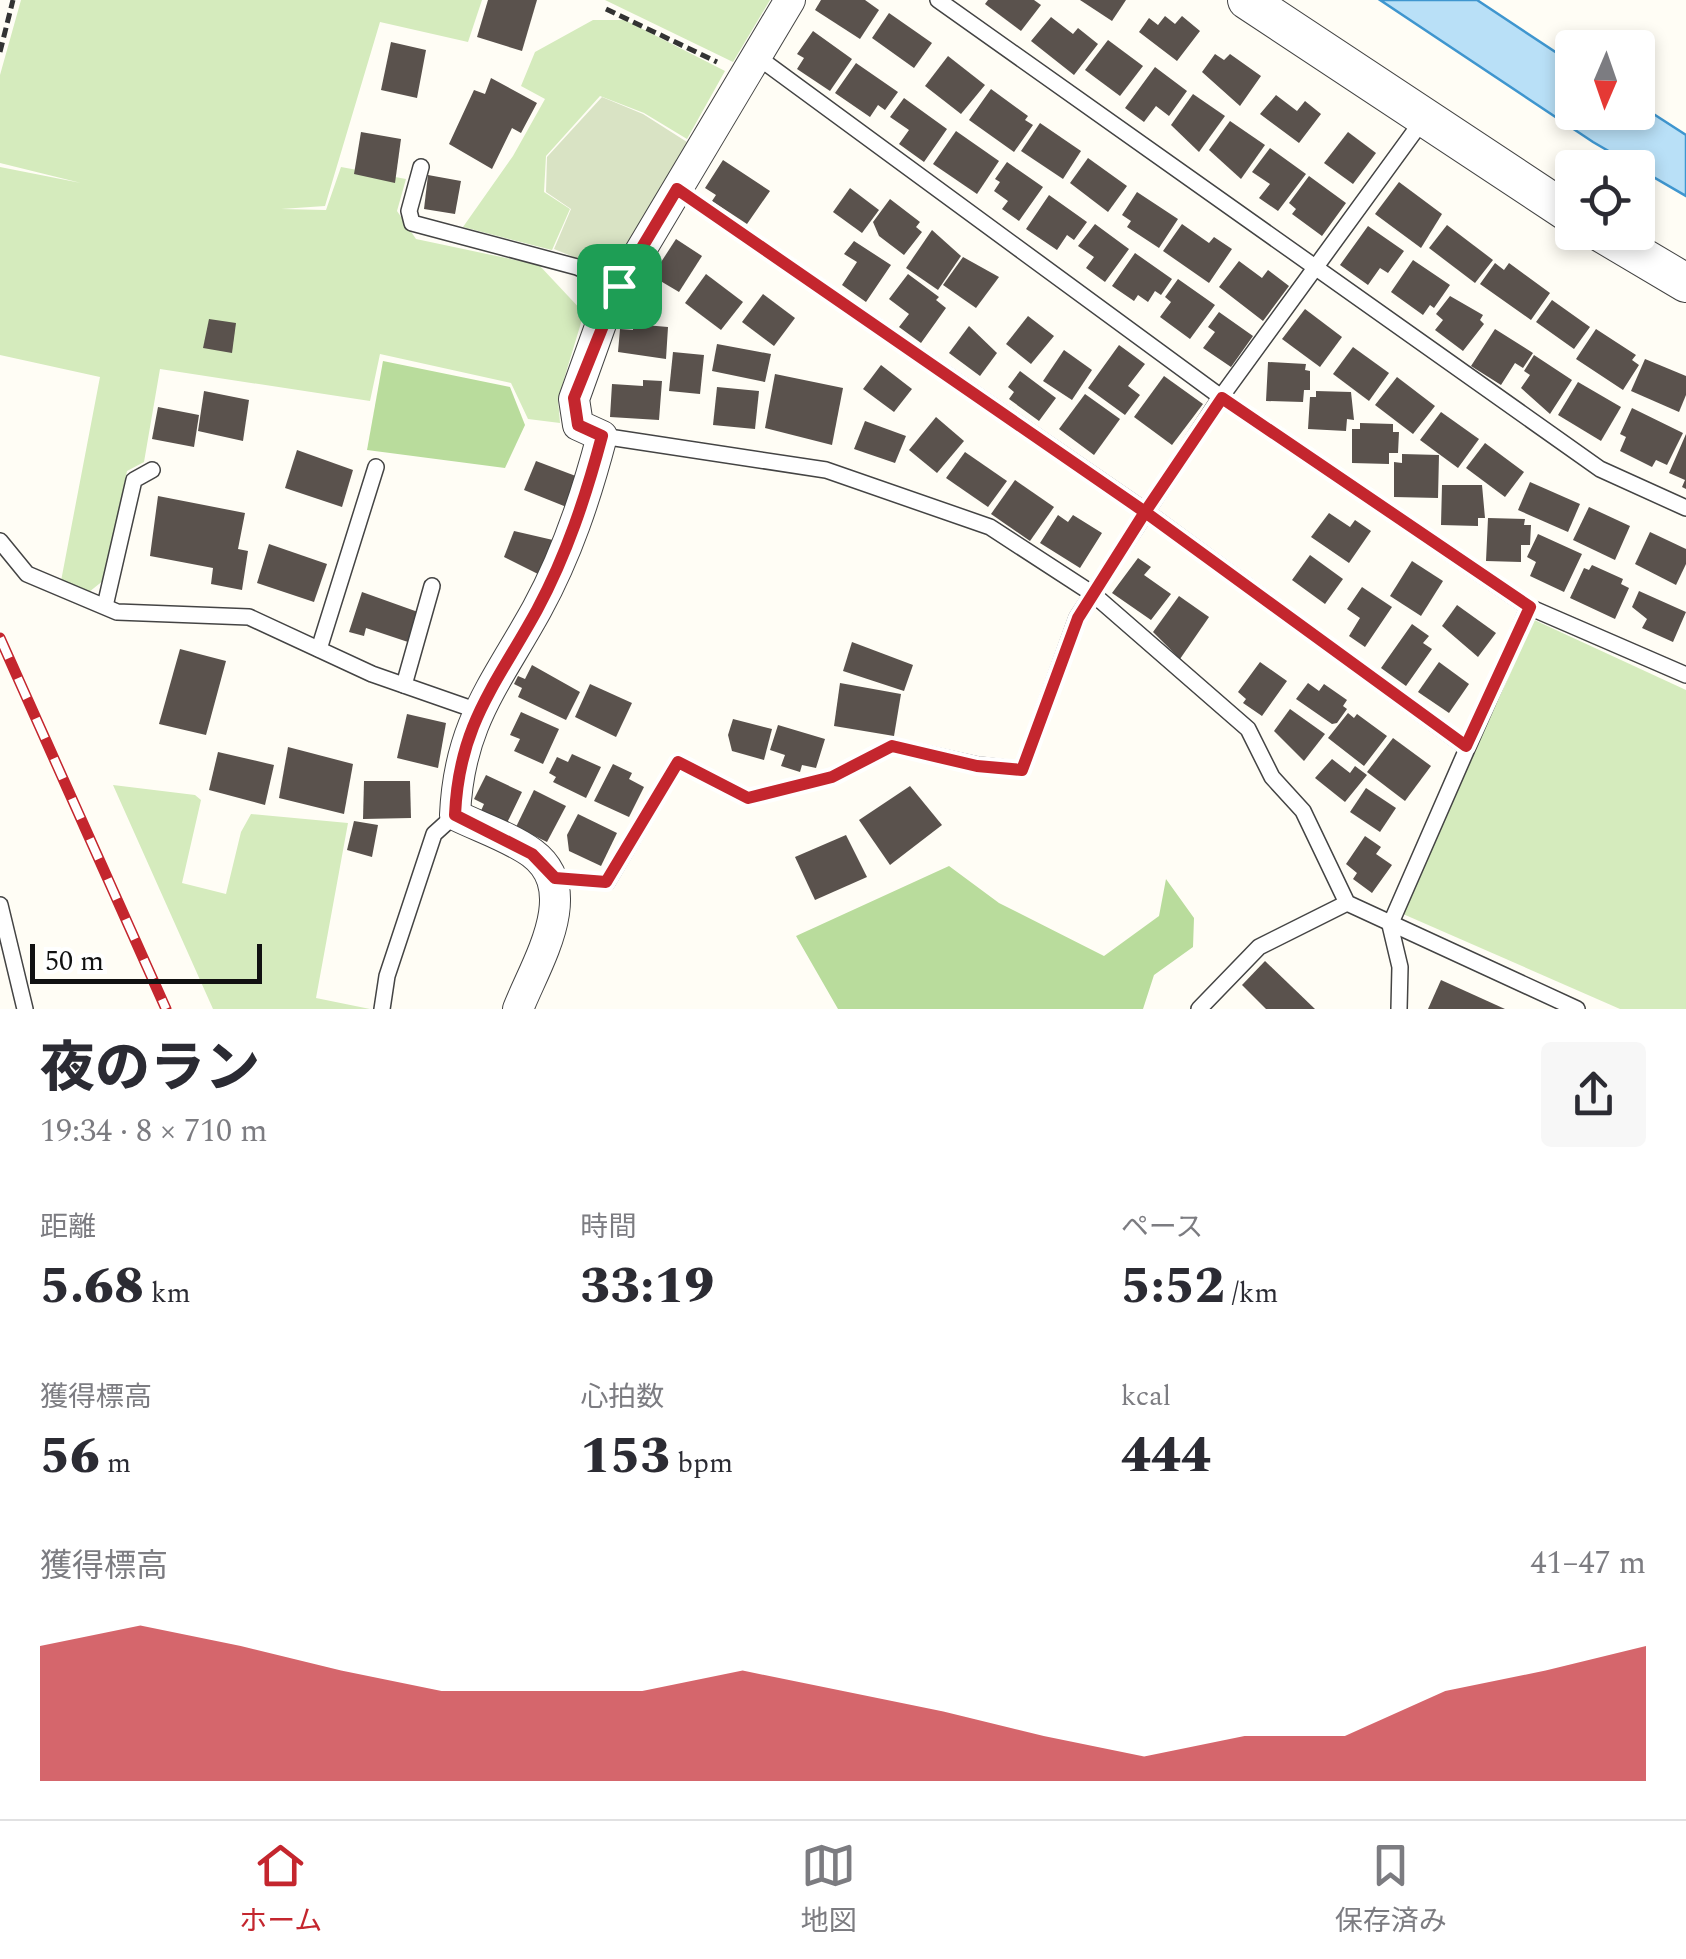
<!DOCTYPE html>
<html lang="ja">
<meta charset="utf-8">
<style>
body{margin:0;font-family:Spectral,"Noto Sans JP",serif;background:#f7f7f7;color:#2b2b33;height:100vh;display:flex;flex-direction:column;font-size:38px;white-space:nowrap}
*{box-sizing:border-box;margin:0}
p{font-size:32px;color:#7c7c81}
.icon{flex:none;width:55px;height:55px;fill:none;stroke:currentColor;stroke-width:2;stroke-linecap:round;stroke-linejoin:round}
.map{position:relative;height:1009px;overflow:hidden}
.details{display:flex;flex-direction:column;background:#fff;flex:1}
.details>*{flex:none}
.needle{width:65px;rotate:182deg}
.controls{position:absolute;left:1555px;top:30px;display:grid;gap:20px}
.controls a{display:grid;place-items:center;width:100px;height:100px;border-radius:10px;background:#fff;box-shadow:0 5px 15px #0003;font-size:50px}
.scale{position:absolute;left:30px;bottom:25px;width:232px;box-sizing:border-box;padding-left:10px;border:5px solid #111;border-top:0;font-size:28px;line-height:35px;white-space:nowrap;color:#111;-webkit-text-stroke:8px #fff;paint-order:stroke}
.pin{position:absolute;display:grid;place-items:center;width:85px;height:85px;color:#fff;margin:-42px;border-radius:20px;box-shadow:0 5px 15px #0006}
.round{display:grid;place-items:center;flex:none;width:105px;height:105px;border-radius:10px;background:#f7f7f7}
.head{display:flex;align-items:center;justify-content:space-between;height:170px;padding:0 40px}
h1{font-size:55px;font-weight:800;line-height:75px}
.metrics{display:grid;grid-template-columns:repeat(3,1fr);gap:15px;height:170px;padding:10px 40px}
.metrics div{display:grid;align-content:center}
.metrics b{font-size:50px;font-weight:800}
.metrics small{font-size:28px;font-weight:400}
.metrics p{font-size:28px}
.chart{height:280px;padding:20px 40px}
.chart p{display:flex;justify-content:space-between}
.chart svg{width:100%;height:180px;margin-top:10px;fill:#c4262e;opacity:.7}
.tabs{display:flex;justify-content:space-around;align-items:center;height:140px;border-top:2px solid #e1e1e2;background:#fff;font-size:28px;color:#7c7c81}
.tabs a{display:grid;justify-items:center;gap:5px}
.tabs .current{color:#c4262e}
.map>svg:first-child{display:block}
.green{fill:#d5ebbd}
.forest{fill:#b9dc9c}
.cemetery{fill:#d9e3c4}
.water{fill:#b9e0f7;stroke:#3f96cf;stroke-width:2.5}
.building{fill:#5a524d}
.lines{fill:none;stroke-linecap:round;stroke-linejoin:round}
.service-casing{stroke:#444;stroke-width:18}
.minor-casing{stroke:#444;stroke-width:32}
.tertiary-casing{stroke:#444;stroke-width:40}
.path{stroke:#333;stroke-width:5;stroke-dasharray:10 5;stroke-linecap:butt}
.service{stroke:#fff;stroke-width:15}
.minor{stroke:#fff;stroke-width:30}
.tertiary{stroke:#fff;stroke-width:38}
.rail-casing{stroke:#c4262e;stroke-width:11}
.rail{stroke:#fff;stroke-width:8;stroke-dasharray:22;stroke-linecap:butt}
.route-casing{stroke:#fff;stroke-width:20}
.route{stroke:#c4262e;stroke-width:12}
</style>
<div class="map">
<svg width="1686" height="1009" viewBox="0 0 1686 1009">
<rect width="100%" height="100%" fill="#fffdf5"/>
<!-- green -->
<g class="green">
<path d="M21,0H482L468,42L380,22L325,206L281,209L326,210L341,167L406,179L397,211L416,239L539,265L584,313L558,399L560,423L528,419L511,383L380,354L370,401L160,369L144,462L127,471L104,580L89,592L61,581L100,377L0,355V167L81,183L0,163V75Z"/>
<path d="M605,0H770L733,62Z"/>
<path d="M593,20H625L725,71L687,139L644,113L600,96L546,156L544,192L570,209L552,250L463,227L513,156L545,99L521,86L535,52Z"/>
<path d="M1530,618L1686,690V1009H1620L1403,914Z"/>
<path d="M113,785L195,795L201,800L182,883L226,894L241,832L251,814L348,823L316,998L370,1009H213Z"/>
</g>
<!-- forest -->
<g class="forest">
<path d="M383,361L510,387L525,425L505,468L367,450Z"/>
<path d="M949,866L999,903L1104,956L1159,916L1166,879L1194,918L1193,947L1154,975L1143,1009H838L796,936Z"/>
</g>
<!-- cemetery -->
<path class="cemetery" d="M602,97L643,114L687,142L611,272L554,249L571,209L546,192L547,157Z"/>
<!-- water -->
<path class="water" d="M1380,0H1477L1572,63V112H1638V104L1686,135V196L1593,142Z"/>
<!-- building -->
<g class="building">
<path d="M488,0H537L522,51L477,37Z"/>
<path d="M821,0H865L879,10L860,39L815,10Z"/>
<path d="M988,0H1034L1041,5L1021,31L985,4Z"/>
<path d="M1080,0H1126L1112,21Z"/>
<path d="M889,13L932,43L914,68L872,38Z"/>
<path d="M1165,16L1175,24L1182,16L1200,31L1177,61L1139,32L1149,18L1158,25Z"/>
<path d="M1051,17L1073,34L1078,28L1098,44L1074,75L1031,41Z"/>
<path d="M813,31L852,59L830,91L797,69L804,58L797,54Z"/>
<path d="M1108,40L1143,66L1120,96L1085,70Z"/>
<path d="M391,42L426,50L417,98L381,90Z"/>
<path d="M1215,54L1224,60L1230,54L1261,76L1240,106L1202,72Z"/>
<path d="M948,56L985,85L961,114L925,86Z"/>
<path d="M856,63L898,92L885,110L878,105L870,117L835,93Z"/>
<path d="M1155,67L1187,91L1169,116L1156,106L1144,122L1125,108Z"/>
<path d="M491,78L537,103L521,133L512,128L492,169L449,144L474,90L485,94Z"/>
<path d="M991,89L1028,116L1025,120L1033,125L1014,152L969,120Z"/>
<path d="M1193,94L1225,116L1199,152L1171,125Z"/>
<path d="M1276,95L1297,111L1305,101L1321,114L1299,143L1260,114Z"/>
<path d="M904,98L947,129L924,162L899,144L909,130L890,117Z"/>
<path d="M1230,121L1265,145L1241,179L1209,150Z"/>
<path d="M1040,123L1081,151L1063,179L1021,151Z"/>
<path d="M956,131L999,161L977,194L933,164Z"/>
<path d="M361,132L401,139L395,183L354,174Z"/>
<path d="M1348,132L1376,153L1353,184L1324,163Z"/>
<path d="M1270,148L1306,174L1278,211L1259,198L1270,184L1252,172Z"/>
<path d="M1088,158L1127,186L1108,212L1070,183Z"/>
<path d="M723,160L770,191L747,224L712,201L716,195L705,188Z"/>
<path d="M1007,162L1043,187L1019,221L1002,209L1008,201L994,191L1000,182L995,179Z"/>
<path d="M428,175L461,181L455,214L424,209Z"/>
<path d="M1309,176L1346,203L1322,236L1292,214L1296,209L1289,203Z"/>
<path d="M1399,182L1442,214L1421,248L1375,214Z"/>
<path d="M850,188L879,210L862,233L833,212Z"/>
<path d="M1137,192L1178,219L1159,248L1127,227L1131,221L1122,215Z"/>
<path d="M1049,195L1087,222L1074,240L1067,235L1057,250L1026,229Z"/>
<path d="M890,199L920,222L916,227L922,232L904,255L879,236L873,222Z"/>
<path d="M1095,224L1129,249L1105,282L1086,268L1094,257L1078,246Z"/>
<path d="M1182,224L1209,243L1214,237L1232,249L1209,283L1163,251Z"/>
<path d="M1447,225L1493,260L1475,283L1429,248Z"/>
<path d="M1368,226L1404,251L1388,273L1380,268L1368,285L1340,265Z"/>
<path d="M932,230L961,256L938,290L906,268Z"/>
<path d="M676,239L702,256L679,292L652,276Z"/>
<path d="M854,241L891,265L866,302L842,285L857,262L844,254Z"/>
<path d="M1135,253L1172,279L1161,295L1155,291L1148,302L1138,295L1134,301L1112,286Z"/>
<path d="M963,257L999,277L976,308L943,285Z"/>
<path d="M1413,260L1450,285L1434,308L1430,305L1423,315L1391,292Z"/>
<path d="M1239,261L1262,278L1268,270L1289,286L1263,321L1219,287Z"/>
<path d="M1495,263L1504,270L1509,263L1550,293L1531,320L1480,284Z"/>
<path d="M706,274L743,302L721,330L685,303Z"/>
<path d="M908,274L939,297L936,300L946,308L921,343L899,327L909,314L889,299Z"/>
<path d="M1178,279L1215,305L1190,339L1160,317L1171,302L1165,297Z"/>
<path d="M763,294L795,318L774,346L742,322Z"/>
<path d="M1450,296L1483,315L1480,320L1484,324L1463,351L1435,330L1443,320L1436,314Z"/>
<path d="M1552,300L1590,327L1574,349L1536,322Z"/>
<path d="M1305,309L1342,337L1320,367L1282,339Z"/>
<path d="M1219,312L1253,336L1231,367L1203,348L1215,332L1208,327Z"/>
<path d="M1028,316L1054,336L1031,364L1006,344Z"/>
<path d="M209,319L236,323L232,353L203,348Z"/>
<path d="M633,324L668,327L666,359L618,352L620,329L633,330Z"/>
<path d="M969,326L997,353L980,376L949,353Z"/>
<path d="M1495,329L1533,353L1523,368L1515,363L1501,385L1471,366Z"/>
<path d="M1596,329L1636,355L1632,360L1639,365L1623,390L1576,359Z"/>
<path d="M717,344L771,354L765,382L712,371Z"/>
<path d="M1119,345L1145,364L1128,386L1140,395L1125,415L1088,388Z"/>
<path d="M1353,347L1389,373L1369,401L1333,374Z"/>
<path d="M1064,350L1092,370L1072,400L1043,381Z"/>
<path d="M673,352L704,355L700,394L669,391Z"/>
<path d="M1534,355L1572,380L1550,414L1521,388L1530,375L1524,371Z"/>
<path d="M1645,359L1686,376V395L1679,412L1631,391Z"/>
<path d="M1268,362L1306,364L1305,370L1310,371V390H1304L1303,402L1266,401Z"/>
<path d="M881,365L912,389L894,412L863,389Z"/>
<path d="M1020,371L1056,398L1039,421L1009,399L1014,392L1008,387Z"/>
<path d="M775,374L843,388L832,445L765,428Z"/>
<path d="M1164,376L1203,404L1172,445L1134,417Z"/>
<path d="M1397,377L1435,406L1413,434L1375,405Z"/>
<path d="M643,380L662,381L659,420L610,417L612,384L643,386Z"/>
<path d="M1578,382L1621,407L1601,441L1558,415Z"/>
<path d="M717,387L759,391L755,429L713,425Z"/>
<path d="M204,391L249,400L243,441L198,431Z"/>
<path d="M1316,391L1351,392L1354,420L1347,419L1346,431L1308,429L1310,397H1316Z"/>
<path d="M1085,394L1120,419L1094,455L1059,429Z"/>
<path d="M158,407L199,415L194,447L152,439Z"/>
<path d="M1632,408L1683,433L1667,465L1656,460L1652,467L1620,451L1626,437L1620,434Z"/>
<path d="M1441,412L1479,439L1458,468L1420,440Z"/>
<path d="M936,417L964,441L937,473L909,450Z"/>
<path d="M865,421L906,436L895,463L854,449Z"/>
<path d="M1360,423L1393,424V432H1399L1398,453H1389V464L1352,463V429H1360Z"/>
<path d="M1686,434V489L1682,487L1685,480L1669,473Z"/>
<path d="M1485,443L1524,472L1505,497L1466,468Z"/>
<path d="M297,450L353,470L342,507L285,488Z"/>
<path d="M965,452L1007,481L988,507L946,478Z"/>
<path d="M1402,454L1439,455L1438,498L1394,497V462L1402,463Z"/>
<path d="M536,461L581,478L569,508L524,490Z"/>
<path d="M1015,480L1054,507L1030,541L991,514Z"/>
<path d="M1530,482L1580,504L1568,532L1518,510Z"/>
<path d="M1442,485H1482L1485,518H1478V526L1441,525Z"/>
<path d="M158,496L245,513L238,549L248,551L242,590L211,584L213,568L150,556Z"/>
<path d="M1589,507L1630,526L1615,560L1573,540Z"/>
<path d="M1329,513L1350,527L1355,520L1371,531L1349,563L1311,537Z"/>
<path d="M1058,515L1068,522L1073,515L1102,533L1080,568L1040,543Z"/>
<path d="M1488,518L1525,519L1524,525H1531L1530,545H1521V562L1486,561Z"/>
<path d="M514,531L553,540L540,575L504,557Z"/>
<path d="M1650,532L1686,549V564L1676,585L1635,564Z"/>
<path d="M1538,534L1582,554L1564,592L1530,576L1536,562L1527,557Z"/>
<path d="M269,544L327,564L314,602L257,583Z"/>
<path d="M1310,555L1343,579L1325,604L1292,580Z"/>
<path d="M1138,558L1151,567L1144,575L1171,594L1151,620L1112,593Z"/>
<path d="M1412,561L1443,581L1421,616L1390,596Z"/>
<path d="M1592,565L1623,579L1621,584L1629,588L1615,619L1570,598L1584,568L1589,570Z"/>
<path d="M1362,587L1392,607L1365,647L1349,636L1360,618L1347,609Z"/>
<path d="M1639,591L1686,612L1673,642L1642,628L1647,619L1632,607Z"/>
<path d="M362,592L418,612L408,642L366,628L364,636L349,632Z"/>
<path d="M1179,596L1209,617L1180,659L1153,632Z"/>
<path d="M1457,605L1496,633L1478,657L1442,626Z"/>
<path d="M1412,624L1429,636L1423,643L1432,649L1406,686L1381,668Z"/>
<path d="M852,642L913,665L904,691L843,671Z"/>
<path d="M180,649L226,661L206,735L159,724Z"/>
<path d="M1260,662L1287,681L1262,716L1243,703L1246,699L1238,692Z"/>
<path d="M1439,662L1469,684L1449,713L1418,692Z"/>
<path d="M532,665L580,692L566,720L518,697L522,688L514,684L518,676L525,679Z"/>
<path d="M840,683L901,694L894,736L834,726Z"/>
<path d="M1308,683L1319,691L1324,684L1347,700L1343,706L1347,709L1337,723L1332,724L1296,699Z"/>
<path d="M590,684L632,703L616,737L575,717Z"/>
<path d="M1290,709L1325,734L1304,761L1274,731Z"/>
<path d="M521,712L559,729L543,764L514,751L520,739L510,735Z"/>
<path d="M1348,713L1354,718L1357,714L1387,736L1364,766L1328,738Z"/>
<path d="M407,714L446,723L438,768L397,758Z"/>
<path d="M733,719L772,729L764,760L732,751L728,735Z"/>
<path d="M778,725L825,739L816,768L802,765L800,772L781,766L785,755L770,750Z"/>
<path d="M1393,738L1431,766L1405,801L1367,772Z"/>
<path d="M288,747L353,764L344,814L279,798Z"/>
<path d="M218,752L274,765L265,805L209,790Z"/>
<path d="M572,754L601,767L586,798L553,782L556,777L549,773L557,757L568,762Z"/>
<path d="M1332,759L1350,773L1355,766L1367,775L1345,802L1315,778Z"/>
<path d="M613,764L632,773L629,779L644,787L629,817L594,801Z"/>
<path d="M486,775L522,792L506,825L480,813L484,804L474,799Z"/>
<path d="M364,781H410L411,818L363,819Z"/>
<path d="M910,786L942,825L890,865L859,820Z"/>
<path d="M1366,788L1396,808L1380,832L1350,812Z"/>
<path d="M534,790L566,806L547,842L516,827Z"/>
<path d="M578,814L617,833L601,866L569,851L567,835Z"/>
<path d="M354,821L378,825L372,857L347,850Z"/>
<path d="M846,835L867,877L815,900L795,857Z"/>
<path d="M1365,836L1381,847L1376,854L1392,865L1372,893L1353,879L1357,873L1346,864Z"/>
<path d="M1265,961L1315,1009H1266L1242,985Z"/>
<path d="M1441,980L1505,1009H1428Z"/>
</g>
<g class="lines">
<!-- service casing -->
<g class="service-casing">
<g id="service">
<path d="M938,0L1600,469L1686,508"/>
<path d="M759,58L1221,397L1529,607L1686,675"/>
<path d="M421,167L409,211L412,223L577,267L619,286"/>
<path d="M677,189L1145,511L1465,746"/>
<path d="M602,436L826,470L990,527L1093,594L1248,729L1272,777L1303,811L1347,903L1577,1009"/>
<path d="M0,541L27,574L117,612L249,617L372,674L478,711"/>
<path d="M105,606L134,480L152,470"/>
<path d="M319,649L376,467"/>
<path d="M404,685L432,586"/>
<path d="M555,878L607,882L678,762L748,798L832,777L892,746L977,765L1022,770L1077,618L1221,397L1425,117"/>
<path d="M0,905L25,1009"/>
<path d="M382,1009L387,976L434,834L455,815"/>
<path d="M1199,1009L1259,947L1347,903"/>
<path d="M1399,1009L1400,967L1390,925L1529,607"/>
</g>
</g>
<!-- minor casing -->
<g class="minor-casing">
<path id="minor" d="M518,1009C536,963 583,891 532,853C510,837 479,827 455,815C459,724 495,685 537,609C567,554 586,497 602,436L578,425L574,399L607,307L790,0"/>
</g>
<!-- tertiary casing -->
<g class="tertiary-casing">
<g id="tertiary">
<path d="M1247,0L1572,215"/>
<path d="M1600,232L1686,283"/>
</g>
</g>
<!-- path -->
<g class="path">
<path d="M606,9L717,62"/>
<path d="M0,52L13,0"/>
</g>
<!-- service -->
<use href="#service" class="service"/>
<!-- minor -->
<use href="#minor" class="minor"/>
<!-- tertiary -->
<use href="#tertiary" class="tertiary"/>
<!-- rail casing -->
<g class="rail-casing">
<path id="rail" d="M0,638L166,1009"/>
</g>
<!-- rail -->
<use href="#rail" class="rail"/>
</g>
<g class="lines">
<!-- route casing -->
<g class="route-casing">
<path id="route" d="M619,286L574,398L578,425L602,436C586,496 567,554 537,610C496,685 459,724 455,815L532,854L555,878L606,882L678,762L748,798L832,777L892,746L977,766L1022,770L1078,618L1145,512L1466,746L1530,607L1222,398L1145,512L677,189L619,286"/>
</g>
<!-- route -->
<use href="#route" class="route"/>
</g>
</svg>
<div class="controls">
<a><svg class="needle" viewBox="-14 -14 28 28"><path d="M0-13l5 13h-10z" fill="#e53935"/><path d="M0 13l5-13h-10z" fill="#7c7c81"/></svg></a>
<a><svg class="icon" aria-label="locate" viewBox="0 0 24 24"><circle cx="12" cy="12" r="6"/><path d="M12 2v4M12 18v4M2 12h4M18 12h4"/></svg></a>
</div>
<div class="scale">50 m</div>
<div class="pin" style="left:619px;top:286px;background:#1e9e55"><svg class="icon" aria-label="arrive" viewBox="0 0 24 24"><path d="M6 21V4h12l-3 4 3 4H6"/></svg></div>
</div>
<section class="details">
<div class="head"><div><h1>夜のラン</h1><p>19:34 · 8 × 710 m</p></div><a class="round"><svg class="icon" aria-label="share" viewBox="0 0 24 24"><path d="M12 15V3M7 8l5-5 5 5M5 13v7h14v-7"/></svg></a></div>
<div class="metrics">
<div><p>距離</p><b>5.68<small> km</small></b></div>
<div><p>時間</p><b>33:19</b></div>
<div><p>ペース</p><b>5:52<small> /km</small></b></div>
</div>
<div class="metrics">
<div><p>獲得標高</p><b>56<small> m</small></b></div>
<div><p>心拍数</p><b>153<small> bpm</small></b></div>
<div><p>kcal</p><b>444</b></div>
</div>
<div class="chart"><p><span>獲得標高</span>41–47 m</p>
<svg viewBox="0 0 160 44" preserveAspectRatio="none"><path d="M0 44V11L10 6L20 11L30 17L40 22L50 22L60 22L70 17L80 22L90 27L100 33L110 38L120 33L130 33L140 22L150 17L160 11V44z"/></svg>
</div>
</section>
<nav class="tabs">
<a class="current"><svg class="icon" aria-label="home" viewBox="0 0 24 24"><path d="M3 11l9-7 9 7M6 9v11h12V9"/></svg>ホーム</a>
<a><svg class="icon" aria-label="map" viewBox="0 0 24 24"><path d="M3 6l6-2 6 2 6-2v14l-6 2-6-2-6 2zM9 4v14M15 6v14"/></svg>地図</a>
<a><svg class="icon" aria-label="saved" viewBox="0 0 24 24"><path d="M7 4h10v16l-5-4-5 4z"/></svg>保存済み</a>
</nav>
